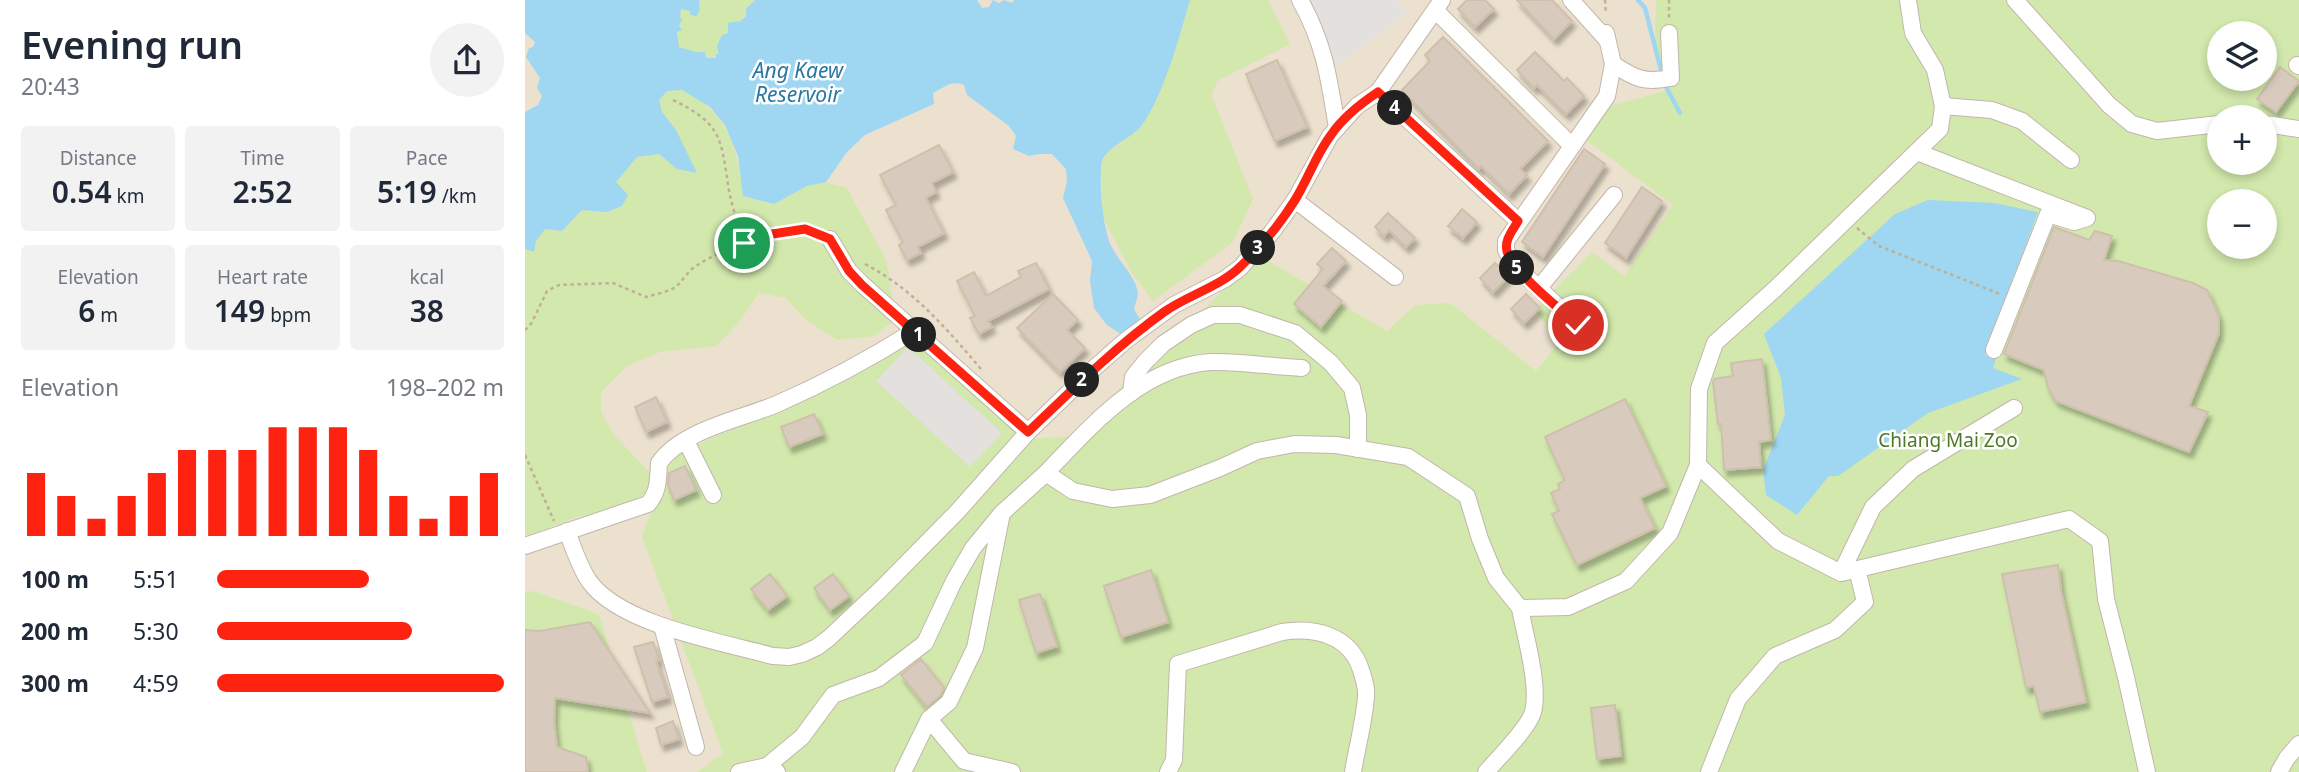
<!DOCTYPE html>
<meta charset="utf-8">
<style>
body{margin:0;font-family:"Noto Sans",sans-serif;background:#f2f2f3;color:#1f2937;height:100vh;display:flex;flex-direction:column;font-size:26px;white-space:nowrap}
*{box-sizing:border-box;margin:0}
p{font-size:23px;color:#747a83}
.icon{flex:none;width:38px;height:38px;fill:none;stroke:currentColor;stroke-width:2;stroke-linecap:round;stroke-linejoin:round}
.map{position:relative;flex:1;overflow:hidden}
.side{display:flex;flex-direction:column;background:#fff;width:525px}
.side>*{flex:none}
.tools{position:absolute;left:1682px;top:21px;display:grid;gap:14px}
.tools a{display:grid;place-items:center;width:70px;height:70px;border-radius:50%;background:#fff;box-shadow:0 4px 10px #0003;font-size:35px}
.pin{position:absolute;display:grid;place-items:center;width:60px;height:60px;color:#fff;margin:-30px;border:4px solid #fff;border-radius:50%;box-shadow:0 2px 7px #0007}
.km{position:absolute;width:35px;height:35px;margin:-18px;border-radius:50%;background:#222;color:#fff;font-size:19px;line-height:35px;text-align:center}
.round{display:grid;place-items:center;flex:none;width:74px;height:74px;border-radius:37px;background:#f2f2f3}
.overview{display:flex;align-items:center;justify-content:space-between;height:119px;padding:0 21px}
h1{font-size:38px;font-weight:600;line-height:52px}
.stats{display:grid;grid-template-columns:repeat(3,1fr);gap:10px;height:119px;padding:7px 21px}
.stats div{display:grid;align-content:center;border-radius:7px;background:#f2f2f3;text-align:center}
.stats b{font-size:30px;font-weight:600}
.stats small{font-size:19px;font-weight:400}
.stats p{font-size:19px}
.chart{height:196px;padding:14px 21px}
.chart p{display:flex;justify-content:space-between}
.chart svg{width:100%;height:126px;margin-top:7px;stroke:#fe2210;stroke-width:6}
ul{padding:0 21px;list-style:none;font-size:23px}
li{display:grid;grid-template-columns:112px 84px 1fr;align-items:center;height:52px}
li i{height:18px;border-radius:9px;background:#fe2210}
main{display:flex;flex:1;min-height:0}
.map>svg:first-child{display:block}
.education{fill:#ece1ce}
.green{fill:#d2e8ac;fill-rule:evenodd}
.parking{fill:#e3e0dd}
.water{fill:#9fd6f1}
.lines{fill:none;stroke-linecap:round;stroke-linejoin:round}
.stream{stroke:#9fd6f1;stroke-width:4.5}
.building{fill:#d8cbbd;stroke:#cfbfad;stroke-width:2;filter:url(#shadow)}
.minor-casing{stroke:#c1b7aa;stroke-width:18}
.path{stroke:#c0af98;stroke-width:2.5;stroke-dasharray:3.5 3.5;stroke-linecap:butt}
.minor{stroke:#fff;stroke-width:16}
.route-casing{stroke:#fff;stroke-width:14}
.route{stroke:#fe2210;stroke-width:9}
.labels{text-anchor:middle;stroke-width:5;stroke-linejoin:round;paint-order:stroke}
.park-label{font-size:19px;fill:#4c7827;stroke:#fff}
.water-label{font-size:21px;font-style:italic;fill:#2978a3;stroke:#fff}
</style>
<main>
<section class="side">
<div class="overview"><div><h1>Evening run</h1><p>20:43</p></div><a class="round"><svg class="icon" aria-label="share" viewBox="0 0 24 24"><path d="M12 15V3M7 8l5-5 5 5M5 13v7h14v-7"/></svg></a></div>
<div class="stats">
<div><p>Distance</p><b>0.54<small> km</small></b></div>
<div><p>Time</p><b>2:52</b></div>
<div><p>Pace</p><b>5:19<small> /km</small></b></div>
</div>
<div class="stats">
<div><p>Elevation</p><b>6<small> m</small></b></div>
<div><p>Heart rate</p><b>149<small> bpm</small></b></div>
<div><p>kcal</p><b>38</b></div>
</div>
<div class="chart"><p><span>Elevation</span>198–202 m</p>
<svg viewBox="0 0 160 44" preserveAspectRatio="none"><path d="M5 44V22M15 44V30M25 44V38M35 44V30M45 44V22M55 44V14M65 44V14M75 44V14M85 44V6M95 44V6M105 44V6M115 44V14M125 44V30M135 44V38M145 44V30M155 44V22"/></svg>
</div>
<ul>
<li><b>100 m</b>5:51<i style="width:53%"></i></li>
<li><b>200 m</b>5:30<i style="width:68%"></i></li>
<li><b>300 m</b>4:59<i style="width:100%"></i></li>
</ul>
</section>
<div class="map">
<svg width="1774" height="772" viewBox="0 0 1774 772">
<defs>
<filter id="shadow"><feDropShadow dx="3.5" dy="6" stdDeviation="2" flood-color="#0004"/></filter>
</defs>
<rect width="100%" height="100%" fill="#f3ede5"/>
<!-- education -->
<path class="education" d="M0,0H1269L1233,149L1011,419L565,414L270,718L180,772H122L74,614L9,591L0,592Z"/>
<!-- green -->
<g class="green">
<path d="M174,0H230C220,14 223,17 206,24L203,33L197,35L193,46L195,54L191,58H180L179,52L171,53L154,48L152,32L156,8L165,11V14L171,17L175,10Z"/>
<path d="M665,0H743L765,44L692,81L687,96L728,199L708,242L628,301L607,273L578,217L576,163L582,153L613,130L652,44Z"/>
<path d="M1131,0H1774V772H173L198,753L117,537L140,472L153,453L297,390L401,331L496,439L543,437L735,256L862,331L890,305L925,303L1011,371L1035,341L1009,310L1067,252L1099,276L1148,205L1052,133L1066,111L1144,90L1130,46ZM1694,33H1740V79H1694ZM1694,117H1740V163H1694ZM1694,201H1740V247H1694Z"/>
<path d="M157,90C166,96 178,101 185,109C210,132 214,164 218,196L249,204L282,186L301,182L322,188L361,260L371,319L349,336L312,340L280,319L261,298L234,293L214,322L191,346L135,352L102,366L76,392V412L89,435L128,476L123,490L109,502L46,519L0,537V249L9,252L11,241L20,228L37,231L57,210L82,212L91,182L112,157L134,154L152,169L151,130L137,112L134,100L142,91Z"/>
<path d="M9,591L74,614L122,772H0V592Z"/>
</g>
<!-- parking -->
<g class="parking">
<path d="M785,0H872L882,13L812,66L783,2Z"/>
<path d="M383,347L477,433L445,467L351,381Z"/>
</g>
<!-- water -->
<g class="water">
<path d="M0,0H174L175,10L171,17L165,14V11L156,9L155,17L157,19L154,26L157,30L152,32L154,47L171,52H180L181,58H191V54H194L192,46L197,35L203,33V23L215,21L221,16V9L230,0H452L457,8L464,7L468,0L474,3L479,0L487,3L489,0H665C654,38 639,94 617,125C607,139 578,147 576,166C575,190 577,219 584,241C590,258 611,276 613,293C613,297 610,304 609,309L617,323L599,336L582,325L569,308L565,281L567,261L538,198L542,181L541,169L527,154H514L504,156L488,149L491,136L484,126L442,95L439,85C428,80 419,87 408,93L409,104L340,135L322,152L301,182L282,186L249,204L218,196L213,156L200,125L185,107L157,90L142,91L134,100L137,112L151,130L172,173L152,169L134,154L112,157L91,182L103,195L97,206L82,212L57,210L37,231L20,229L11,241L9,252L0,249V112L13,105L17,96L12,88L15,78L1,57L4,48L8,47L10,42L0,33Z"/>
<path d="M1403,200L1469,203L1513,212L1460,355L1471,359L1468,368L1497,379L1403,413L1313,476H1304L1272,515L1241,495L1238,470L1260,415L1256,378L1239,334L1370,214Z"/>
</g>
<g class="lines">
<!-- stream -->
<g class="stream">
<path d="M1113,0L1120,8L1137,74"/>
<path d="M1139,83L1155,113"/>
</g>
</g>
<!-- building -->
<g class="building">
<path d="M942,0H960L969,9L950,27L933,9Z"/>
<path d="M992,0H1027L1047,21L1029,39Z"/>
<path d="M918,37L1023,141L995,169L1002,175L984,194L956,166L954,169L877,90L905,61L900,55Z"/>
<path d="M1010,52L1039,81L1042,78L1059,96L1041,114L1012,85L1009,88L992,70Z"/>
<path d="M752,60L782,127L750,141L721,74Z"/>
<path d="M1755,67L1774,81L1751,112L1732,99Z"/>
<path d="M414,145L428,172L407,183L411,192L401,198L419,233L393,247L396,253L382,260L374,245L378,242L361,210L371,205L355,175Z"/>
<path d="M1059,149L1080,164L1018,257L997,242Z"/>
<path d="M1117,187L1137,201L1101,258L1080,243Z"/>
<path d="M937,209L952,222L938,238L923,226Z"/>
<path d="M863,213L890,238L881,247L864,230L859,236L850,227Z"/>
<path d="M1529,227L1564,240L1570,231L1587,236L1579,260L1593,261L1668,283L1682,290L1694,317V333L1664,406L1683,412L1664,452L1531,401L1523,388L1519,370L1479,354Z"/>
<path d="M807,248L821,261L798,286L817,301L796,327L769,304L798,269L792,264Z"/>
<path d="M511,263L524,289L463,321L467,327L454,334L445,318L450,316L432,281L449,272L461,296L496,277L493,271Z"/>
<path d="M970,263L984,276L968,292L955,278Z"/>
<path d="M528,294L553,320L542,330L560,348L535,372L492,328Z"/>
<path d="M1001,294L1015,308L999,323L986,309Z"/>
<path d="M1237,359L1246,440L1234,442L1236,467L1199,470L1196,424H1193L1188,382L1189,379L1208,376L1206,363Z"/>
<path d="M131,397L142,422L121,432L110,407Z"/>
<path d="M1100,399L1141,486L1115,498L1130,528L1052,565L1027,514L1034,511L1026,493L1035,489L1033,484L1040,480L1020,437Z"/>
<path d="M289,414L298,434L264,447L256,427Z"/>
<path d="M160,466L171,490L149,500L143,485L144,473Z"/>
<path d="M1533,565L1536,591L1561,702L1515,712L1509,686L1501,688L1477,574Z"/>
<path d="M626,570L643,622L596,637L579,586Z"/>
<path d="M245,574L262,596L243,610L226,589Z"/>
<path d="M308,574L324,596L305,610L289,588Z"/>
<path d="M515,594L532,646L511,653L494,600Z"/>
<path d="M65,622L125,713L30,698L29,721L32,747L61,757L63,772H0V630L15,631Z"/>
<path d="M128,642L134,660L131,661L143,697L127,702L109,647Z"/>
<path d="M396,659L419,688L416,695L402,707L376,675Z"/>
<path d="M1090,705L1096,756L1072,759L1066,708Z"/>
<path d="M148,721L154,739L136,745L131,728Z"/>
</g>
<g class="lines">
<!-- minor casing -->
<g class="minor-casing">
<g id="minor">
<path d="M775,0C800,45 804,79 812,128"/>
<path d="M1046,0L1082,40"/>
<path d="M1490,0L1584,105L1607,124L1632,131L1694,124"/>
<path d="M911,11L1047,146"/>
<path d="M1081,33L1088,64C1110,79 1120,83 1146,78L1144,33"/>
<path d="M1772,65L1774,66"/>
<path d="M853,92L993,221"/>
<path d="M1418,106L1467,110L1497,121L1546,160"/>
<path d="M1740,124L1774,129"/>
<path d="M1392,152L1562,218L1549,222L1523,214L1469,350"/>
<path d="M770,200L870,277"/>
<path d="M305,239L324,271L337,284L503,432"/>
<path d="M1014,288L1089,195"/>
<path d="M1053,325L988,264L981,250V241L1082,96L1088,64"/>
<path d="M606,393L608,377L620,362L638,344L666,325L688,315H715L770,333L806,363L827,388L833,415V449"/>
<path d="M161,441L188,495"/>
<path d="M1173,465L1253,541L1316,573L1544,519L1575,541L1581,599L1601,677L1622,772"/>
<path d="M521,473C566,426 617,366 686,362C714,361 749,367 777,368"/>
<path d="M42,531C48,547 54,566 64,581C95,625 197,642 248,656L264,657L277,654L292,647L304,638L356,589L432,512L503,432L566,371L600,341L649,305L700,279L715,268L747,232L770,200L805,136L832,106L853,92L917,0"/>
<path d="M0,546L123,504C134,492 133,478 134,463C157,430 216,419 252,404C300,383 346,358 389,331"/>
<path d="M1316,573L1348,507L1388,469L1489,408"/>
<path d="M137,626L171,747"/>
<path d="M404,719L439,761L487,772"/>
<path d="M242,766L277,737L308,695L354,678L400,643L429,581L448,548L476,514"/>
<path d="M214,772L242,766L252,772"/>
<path d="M378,772L404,719L424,702L450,648L477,513L521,473L548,491L587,499L625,495L695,468L732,451L769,444L811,445L883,457L942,496L955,539L971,578L995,608L1043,607L1101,581L1145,533L1173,465L1174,389L1190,343L1250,289L1415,129L1418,106L1410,70L1388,33L1383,0"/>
<path d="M643,772L649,760L653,664L757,632C790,627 825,635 836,670C839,679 842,688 841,697C839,722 832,747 828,772"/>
<path d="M961,772C973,758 1003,729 1008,712C1015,686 1000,636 995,608"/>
<path d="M1184,772L1213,699L1250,656L1310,630L1340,602L1332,569"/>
<path d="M1754,772L1762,758L1774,744"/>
</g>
</g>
<!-- path -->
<g class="path">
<path d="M1080,0L1081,14"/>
<path d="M1144,0V19"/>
<path d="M148,100C195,123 196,136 203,185C206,204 213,224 219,243"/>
<path d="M1332,228L1354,246L1475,294"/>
<path d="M340,264C388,289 421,328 456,369"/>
<path d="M0,330L6,324L22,291L34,285L88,283L121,297C131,294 144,292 152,286C158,280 163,271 171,266C197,249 260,221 290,233"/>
<path d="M0,455L29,521"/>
</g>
<!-- minor -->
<use href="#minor" class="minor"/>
</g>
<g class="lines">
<!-- route casing -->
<g class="route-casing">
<path id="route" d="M219,243L241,235L280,229L305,239L324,271L337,285L503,432C547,390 589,348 639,312C663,295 695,287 716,266C736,247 755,224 770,200C783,179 791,155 806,135C818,117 835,104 853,92L993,221C988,230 979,240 982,251C987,271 1036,310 1053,325"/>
</g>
<!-- route -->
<use href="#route" class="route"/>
</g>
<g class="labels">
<!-- park labels -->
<g class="park-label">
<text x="1423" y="447">Chiang Mai Zoo</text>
</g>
<!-- water labels -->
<g class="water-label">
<text x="273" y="78">Ang Kaew<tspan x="273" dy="24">Reservoir</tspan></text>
</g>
</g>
</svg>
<div class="tools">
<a><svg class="icon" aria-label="layers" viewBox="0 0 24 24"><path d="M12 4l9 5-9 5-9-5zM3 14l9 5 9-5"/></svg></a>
<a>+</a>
<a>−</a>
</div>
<div class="pin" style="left:219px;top:243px;background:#1e9e55"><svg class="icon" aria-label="arrive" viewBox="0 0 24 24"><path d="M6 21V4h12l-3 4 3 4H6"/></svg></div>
<div class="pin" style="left:1053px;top:325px;background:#d93025"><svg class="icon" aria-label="check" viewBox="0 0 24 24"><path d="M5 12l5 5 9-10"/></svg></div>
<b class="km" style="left:394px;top:335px">1</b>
<b class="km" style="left:557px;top:380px">2</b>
<b class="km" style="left:733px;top:248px">3</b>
<b class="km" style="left:870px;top:108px">4</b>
<b class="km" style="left:992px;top:268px">5</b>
</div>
</main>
